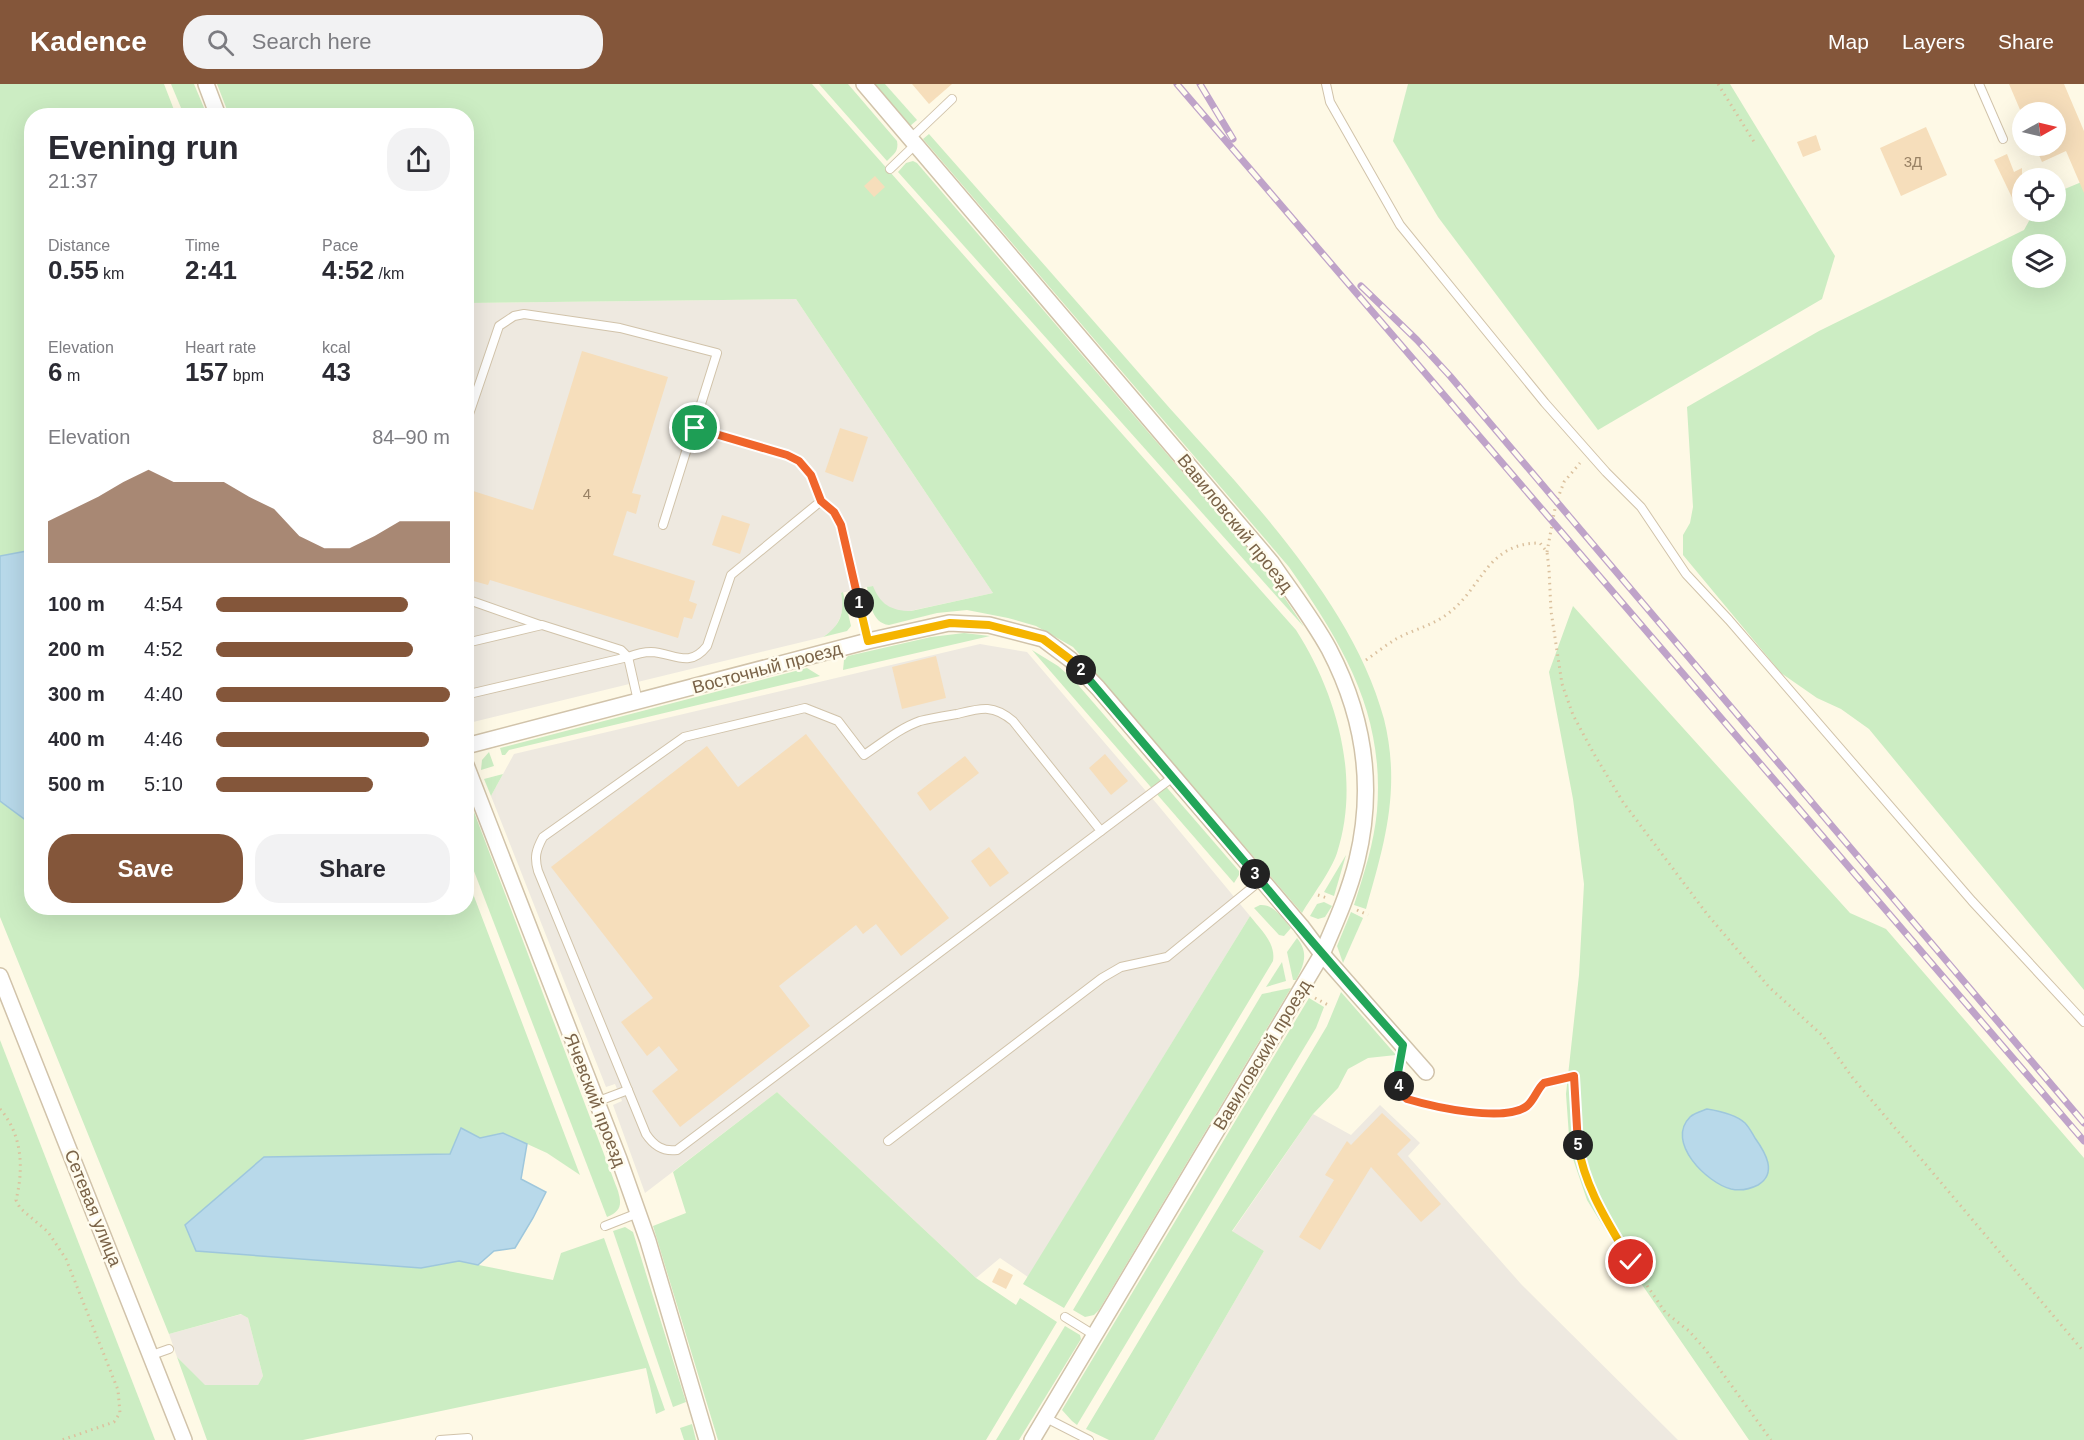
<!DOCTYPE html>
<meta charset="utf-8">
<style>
body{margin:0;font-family:Arial,sans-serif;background:#f2f2f3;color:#2b2b33;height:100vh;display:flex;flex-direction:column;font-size:22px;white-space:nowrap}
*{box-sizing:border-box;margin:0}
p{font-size:20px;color:#7c7c81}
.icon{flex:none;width:33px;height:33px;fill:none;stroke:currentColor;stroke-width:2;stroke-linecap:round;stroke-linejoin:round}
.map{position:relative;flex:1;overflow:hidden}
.panel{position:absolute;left:24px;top:24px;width:450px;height:807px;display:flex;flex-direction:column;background:#fff;border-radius:24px;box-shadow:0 6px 24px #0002}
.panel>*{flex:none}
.needle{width:39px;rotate:82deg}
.buttons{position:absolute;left:2012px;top:18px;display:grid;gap:12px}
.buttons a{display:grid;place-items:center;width:54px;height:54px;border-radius:50%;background:#fff;box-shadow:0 6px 24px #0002;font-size:30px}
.pin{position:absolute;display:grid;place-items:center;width:51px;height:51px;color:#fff;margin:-26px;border:3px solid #fff;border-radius:50%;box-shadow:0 2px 6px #0007}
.km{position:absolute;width:30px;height:30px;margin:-15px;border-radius:50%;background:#222;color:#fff;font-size:16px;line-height:30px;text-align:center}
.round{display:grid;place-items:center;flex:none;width:63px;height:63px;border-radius:24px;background:#f2f2f3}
.headline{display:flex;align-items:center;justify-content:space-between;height:102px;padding:0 24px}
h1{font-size:33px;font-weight:600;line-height:45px}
.stats{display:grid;grid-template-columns:repeat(3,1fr);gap:9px;height:102px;padding:6px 24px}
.stats div{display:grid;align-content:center}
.stats b{font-size:26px;font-weight:600}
.stats small{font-size:16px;font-weight:400}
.stats p{font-size:16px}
.chart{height:168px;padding:12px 24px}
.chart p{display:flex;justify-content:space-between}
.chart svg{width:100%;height:108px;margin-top:6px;fill:#84563a;opacity:.7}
.button{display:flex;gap:12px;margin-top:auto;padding:12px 24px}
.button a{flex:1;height:69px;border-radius:24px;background:#84563a;color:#fff;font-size:24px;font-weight:600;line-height:69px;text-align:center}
.button a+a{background:#f2f2f3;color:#2b2b33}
ul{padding:0 24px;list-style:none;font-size:20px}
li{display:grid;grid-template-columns:96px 72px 1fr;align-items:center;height:45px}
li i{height:15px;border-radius:8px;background:#84563a}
header{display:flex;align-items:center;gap:36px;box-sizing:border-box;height:84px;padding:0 30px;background:#84563a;color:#fff}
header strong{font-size:28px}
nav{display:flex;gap:33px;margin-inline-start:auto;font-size:21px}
.search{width:420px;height:54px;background:#f2f2f3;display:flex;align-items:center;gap:15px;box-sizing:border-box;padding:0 21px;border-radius:24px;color:#7c7c81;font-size:22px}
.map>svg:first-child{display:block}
.industrial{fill:#eee9e0}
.green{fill:#ccedc3;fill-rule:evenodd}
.water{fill:#b8d9ea;stroke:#9ec7dc;stroke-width:1.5}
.building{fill:#f6debb}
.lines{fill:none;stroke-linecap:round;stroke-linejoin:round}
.service-casing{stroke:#d1c3aa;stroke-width:10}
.minor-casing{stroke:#d1c3aa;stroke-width:18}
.path{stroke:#dbc19e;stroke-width:3;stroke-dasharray:1.5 4.5;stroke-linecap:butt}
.service{stroke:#fff;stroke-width:8}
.minor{stroke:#fff;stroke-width:15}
.rail-casing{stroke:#bfa3c9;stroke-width:7}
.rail{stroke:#fffcee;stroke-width:4.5;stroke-dasharray:14;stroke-linecap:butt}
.split-1-casing{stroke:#fff;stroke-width:12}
.split-2-casing{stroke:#fff;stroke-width:12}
.split-3-casing{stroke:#fff;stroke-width:12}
.split-4-casing{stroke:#fff;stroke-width:12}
.split-5-casing{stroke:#fff;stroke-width:12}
.split-6-casing{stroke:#fff;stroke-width:12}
.split-1{stroke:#f0652b;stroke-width:8}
.split-2{stroke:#f5b400;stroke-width:8}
.split-3{stroke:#22a559;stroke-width:8}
.split-4{stroke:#22a559;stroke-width:8}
.split-5{stroke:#f0652b;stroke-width:8}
.split-6{stroke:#f5b400;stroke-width:8}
.labels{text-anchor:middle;stroke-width:5;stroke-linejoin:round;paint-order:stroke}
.number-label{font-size:15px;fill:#998265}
.street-label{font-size:18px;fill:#7a6348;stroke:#fffcee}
</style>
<header>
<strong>Kadence</strong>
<div class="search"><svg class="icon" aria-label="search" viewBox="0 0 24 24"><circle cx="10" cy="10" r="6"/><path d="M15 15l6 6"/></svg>Search here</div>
<nav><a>Map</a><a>Layers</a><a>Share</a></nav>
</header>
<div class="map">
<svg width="2084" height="1356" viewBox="0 0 2084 1356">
<rect width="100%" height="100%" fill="#fef9e6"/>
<!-- industrial -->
<g class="industrial">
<path d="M796,215L993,509L910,527H897L887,522L877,513L872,502L841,509L843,520L841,532L834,545L823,553L473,638L467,636V219Z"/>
<path d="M980,560L1027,568L1157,720L1250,832L1028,1193L1000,1174L976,1194L777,1008L645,1109L613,1021L622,1017L615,1000L606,1003L491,712L514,670Z"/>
<path d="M1380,1021L1420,1059L1408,1072L1521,1200L1678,1356H1154L1264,1167L1232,1148L1313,1030L1351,1051Z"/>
<path d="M242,1230L248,1234L263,1292L258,1301H204L177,1273L169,1250Z"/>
</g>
<!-- green -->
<g class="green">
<path d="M0,0H164L176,31L32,32L31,516L25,509L27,467L0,472Z"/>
<path d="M171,0H194L207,31H184Z"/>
<path d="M217,0H812L1296,546C1337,610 1361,695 1337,769C1331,787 1312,812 1302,829L1073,563L1036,542L1008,534L967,526L937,529L889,541C871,539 870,517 867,503L873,502C880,520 891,527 911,527L993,509L796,215L467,219L466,32L229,31Z"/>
<path d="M819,0H848L897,57C899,67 894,70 887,77Z"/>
<path d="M874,0H885L917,36L910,42Z"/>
<path d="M1408,0H1730L1835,172L1822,215L1598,346L1438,133L1393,57Z"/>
<path d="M929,50C1006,137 1083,225 1159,312C1240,404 1352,515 1384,635C1401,704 1385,759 1366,825L1354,821C1364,790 1374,759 1377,727C1385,629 1343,561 1289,483L923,55Z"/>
<path d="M913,77L917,79L1264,483L1304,543L898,88L906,79Z"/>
<path d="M2084,97V906L1869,645L1841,625L1817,614L1781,589L1683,471V451L1690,439L1693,423L1687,323L1819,247L2024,146L2034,128H2055V109ZM2022,160H2055V194H2022Z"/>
<path d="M843,508L851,542L847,547L823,553C840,542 845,529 841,509Z"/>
<path d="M1573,522L1850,829L1886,845L2084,1074V1356H1749L1614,1160L1587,1116L1570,1066L1566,1010L1579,891L1584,800L1573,715L1549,588Z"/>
<path d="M964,549L990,552L843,586L844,576L848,572L931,553Z"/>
<path d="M1032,566L1058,582L1073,595L1239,787V791L1234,799Z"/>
<path d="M807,584L820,592L509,666L505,671H502L500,664Z"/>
<path d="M489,668L494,682L481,686L482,676Z"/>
<path d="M503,690L491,712L484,695Z"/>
<path d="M466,707L618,1107C622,1121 621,1127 607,1133L467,769Z"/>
<path d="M0,717L27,737L31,734L32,824H466L467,794L580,1091L547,1069L503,1049L480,1054L450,1070L264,1073L185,1141L421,1184L459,1177L553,1196L561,1169L604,1154L665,1326L656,1330L646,1284L303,1356H207L177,1273L205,1301H258L263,1292L248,1234L241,1230L169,1250L0,833Z"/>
<path d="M1346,771L1334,812L1324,808Z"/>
<path d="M1324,818L1332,822L1325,833L1318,835L1310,832L1317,820Z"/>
<path d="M1260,821C1274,820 1282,834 1291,844L1284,852L1279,851L1254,824Z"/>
<path d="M1351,828L1363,834L1343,879L1337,862Z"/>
<path d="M1250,832C1261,846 1276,859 1273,877L1064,1224L1023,1200Z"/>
<path d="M1297,854C1309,869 1304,881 1296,896H1293L1287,868Z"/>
<path d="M1282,878L1286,897L1266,903Z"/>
<path d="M1291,904L1099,1226L1094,1231L1085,1233L1073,1226L1262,910Z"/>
<path d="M1341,908L1396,971L1368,974L1348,985L1338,1004L1313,1030L1232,1147L1264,1167L1154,1356H1109L1086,1345L1327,942Z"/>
<path d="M1309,914L1324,923L1316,944L1077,1341L1072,1337L1062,1326Z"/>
<path d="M0,956L155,1356H0Z"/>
<path d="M777,1008L976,1194L1016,1221L1020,1214L1057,1238L986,1356H718L653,1142L686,1129L673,1088Z"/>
<path d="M625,1143L633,1148L686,1318L673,1323L613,1147Z"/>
<path d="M1065,1242L1080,1251L1081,1255L1019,1356H996Z"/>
<path d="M692,1340L696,1356H684L680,1344Z"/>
</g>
<!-- water -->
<g class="water">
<path d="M27,467L25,508L32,516V734L27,737L0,717V472Z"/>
<path d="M1707,1025C1720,1027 1735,1030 1745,1039C1749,1043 1752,1049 1755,1054C1765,1068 1778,1089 1758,1101C1750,1105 1740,1107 1731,1105C1707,1099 1665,1058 1690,1033C1694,1029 1702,1027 1707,1025Z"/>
<path d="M461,1044L480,1054L503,1049L527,1060L521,1095L546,1108L533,1134L515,1164L494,1167L478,1181L459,1177L421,1184L196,1167L185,1141L264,1073L450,1070Z"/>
</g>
<!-- building -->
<g class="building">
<path d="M912,0H952L929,20Z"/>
<path d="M2009,0H2064L2084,47V109L2066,67L2042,78L2035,62H2055V28H2021Z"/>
<path d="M1926,43L1947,91L1901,112L1880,64Z"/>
<path d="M1816,51L1821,66L1803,73L1797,58Z"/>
<path d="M2007,70L2014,88L2022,84V122L2017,124L1994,76Z"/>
<path d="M875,92L885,103L874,113L864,102Z"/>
<path d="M582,267L668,293L632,409L641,411L636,430L627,427L613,471L695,497L689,517L697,520L692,535L684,533L678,554L490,496L488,501L466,495V416L470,406L533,426Z"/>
<path d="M840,344L868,353L853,398L825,388Z"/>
<path d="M722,431L750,440L740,470L712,461Z"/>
<path d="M936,572L946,614L902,625L892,583Z"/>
<path d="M806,650L949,834L901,872L876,840L863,850L856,841L779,902L810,942L680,1043L652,1007L678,986L659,962L647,972L621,938L653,914L551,783L707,662L738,703Z"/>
<path d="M1105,670L1128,697L1111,711L1089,684Z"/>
<path d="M965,672L979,689L930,727L917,709Z"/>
<path d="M989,763L1009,789L990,803L971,777Z"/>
<path d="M1382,1029L1411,1056L1397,1070L1441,1120L1421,1138L1371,1083L1320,1166L1299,1153L1334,1096L1325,1091L1347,1057L1351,1061Z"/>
<path d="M999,1184L1013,1191L1006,1205L992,1198Z"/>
</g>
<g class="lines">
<!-- service casing -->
<g class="service-casing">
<g id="service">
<path d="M1326,0L1330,18L1400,141L1545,319L1606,388L1641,423L1686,490L1729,536L1972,817L2084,938"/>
<path d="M1979,0L2003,55"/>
<path d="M911,54L952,15"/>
<path d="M890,85L916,60"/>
<path d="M466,339L499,242L514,232L524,230L620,244L717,269L663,441"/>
<path d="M695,344L787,371L799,377L811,391L821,417L834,428L841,441L868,557"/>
<path d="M466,515L540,541"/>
<path d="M466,559L542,541L621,566L628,573L638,617"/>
<path d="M469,610L628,573C636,570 642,568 651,568C674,569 689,585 707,562L731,491L821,417"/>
<path d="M805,624L838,637L864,671C882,659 900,644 920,637C932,634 945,632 957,630C981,624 993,620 1013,637L1101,747L677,1066C663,1068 654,1062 646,1050L538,787C534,773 536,766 543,753L684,653Z"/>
<path d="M1101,747L1173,693"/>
<path d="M596,1018L628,1006"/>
<path d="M888,1057L1102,894L1121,883L1167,873L1260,797"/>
<path d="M605,1142L638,1129"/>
<path d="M1065,1233L1094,1251"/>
<path d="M152,1271L169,1265"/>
<path d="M1046,1334L1089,1356"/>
<path d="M440,1356L468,1354"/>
</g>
</g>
<!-- minor casing -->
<g class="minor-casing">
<g id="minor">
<path d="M206,0L218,32"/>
<path d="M864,0L1271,478C1290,506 1312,534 1329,565C1364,632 1375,702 1357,776C1349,809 1335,840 1322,870L1032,1356"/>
<path d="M466,662L868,557L949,539L989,541L1043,555L1071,576L1098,604L1301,842L1322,870L1426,988"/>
<path d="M466,681L619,1075L648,1157L707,1356"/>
<path d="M0,892L184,1356"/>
</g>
</g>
<!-- path -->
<g class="path">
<path d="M1718,0L1756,61"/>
<path d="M1547,468L1556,419L1564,398L1580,379"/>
<path d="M1366,576C1376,569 1386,561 1396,555C1412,546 1431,542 1446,531C1483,505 1485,459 1540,459L1547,468L1549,485L1551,527L1562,600L1573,631L1594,670L1623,718L1707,830L1769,903L1823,952L1852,993L2084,1268"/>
<path d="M1318,811L1327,814"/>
<path d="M1357,826L1368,831"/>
<path d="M1315,914L1330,922"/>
<path d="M1399,983C1397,997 1396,1006 1407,1015C1436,1023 1501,1039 1526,1023C1533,1018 1535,1011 1539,1004C1545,995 1563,995 1573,992L1577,1052L1582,1082L1595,1116L1631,1178L1665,1228L1689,1247L1705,1265L1771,1356"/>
<path d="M0,1025C22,1050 24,1084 16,1116L20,1124L48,1148L66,1175L118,1306L120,1329L114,1338L62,1356"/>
</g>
<!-- service -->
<use href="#service" class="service"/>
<!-- minor -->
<use href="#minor" class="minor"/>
<!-- rail casing -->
<g class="rail-casing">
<g id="rail">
<path d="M1177,0L2084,1057"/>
<path d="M1200,0L1233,55"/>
<path d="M1361,202L1417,256L1450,292L2084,1039"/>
</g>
</g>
<!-- rail -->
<use href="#rail" class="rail"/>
</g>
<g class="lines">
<!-- split-1 casing -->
<g class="split-1-casing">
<path id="split-1" d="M695,344L787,371L799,377L811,391L821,417L834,428L841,441L859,519"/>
</g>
<!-- split-2 casing -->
<g class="split-2-casing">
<path id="split-2" d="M859,519L868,557L950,539L989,541L1043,555L1071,576L1081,586"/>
</g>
<!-- split-3 casing -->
<g class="split-3-casing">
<path id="split-3" d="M1081,586L1255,790"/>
</g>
<!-- split-4 casing -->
<g class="split-4-casing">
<path id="split-4" d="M1255,790C1303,848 1353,905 1403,961L1397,994L1399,1002"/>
</g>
<!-- split-5 casing -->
<g class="split-5-casing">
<path id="split-5" d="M1399,1002L1400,1009L1407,1015C1434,1023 1505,1039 1527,1022C1535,1015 1537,1005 1544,999L1574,992L1578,1061"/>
</g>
<!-- split-6 casing -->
<g class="split-6-casing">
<path id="split-6" d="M1578,1061C1585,1105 1609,1140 1631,1178"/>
</g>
<!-- split-1 -->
<use href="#split-1" class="split-1"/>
<!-- split-2 -->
<use href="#split-2" class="split-2"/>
<!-- split-3 -->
<use href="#split-3" class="split-3"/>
<!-- split-4 -->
<use href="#split-4" class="split-4"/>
<!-- split-5 -->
<use href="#split-5" class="split-5"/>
<!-- split-6 -->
<use href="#split-6" class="split-6"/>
</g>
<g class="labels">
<!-- number labels -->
<g class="number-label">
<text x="1913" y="83">3Д</text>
<text x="587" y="415">4</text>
</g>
<!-- street labels -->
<g class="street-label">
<text transform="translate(1235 439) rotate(51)" y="6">Вавиловский проезд</text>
<text transform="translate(767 584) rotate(-15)" y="6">Восточный проезд</text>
<text transform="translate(1262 971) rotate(-59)" y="6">Вавиловский проезд</text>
<text transform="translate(595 1016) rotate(69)" y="6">Ячевский проезд</text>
<text transform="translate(93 1124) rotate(68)" y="6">Сетевая улица</text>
</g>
</g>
</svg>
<div class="buttons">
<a><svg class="needle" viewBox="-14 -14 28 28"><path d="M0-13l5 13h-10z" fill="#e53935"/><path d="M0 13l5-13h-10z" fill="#7c7c81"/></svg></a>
<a><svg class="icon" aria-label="locate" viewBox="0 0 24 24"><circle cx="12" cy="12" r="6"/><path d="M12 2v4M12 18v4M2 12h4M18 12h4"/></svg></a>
<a><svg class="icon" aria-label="layers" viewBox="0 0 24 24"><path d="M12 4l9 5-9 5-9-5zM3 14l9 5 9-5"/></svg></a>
</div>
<div class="pin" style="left:695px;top:344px;background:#1e9e55"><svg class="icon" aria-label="arrive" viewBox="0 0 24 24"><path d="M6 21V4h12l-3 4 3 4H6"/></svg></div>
<div class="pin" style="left:1631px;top:1178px;background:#d93025"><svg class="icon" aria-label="check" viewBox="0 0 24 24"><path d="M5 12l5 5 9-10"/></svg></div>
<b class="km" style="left:859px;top:519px">1</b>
<b class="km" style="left:1081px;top:586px">2</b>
<b class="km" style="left:1255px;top:790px">3</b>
<b class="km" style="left:1399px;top:1002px">4</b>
<b class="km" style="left:1578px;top:1061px">5</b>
<section class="panel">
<div class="headline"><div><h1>Evening run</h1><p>21:37</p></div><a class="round"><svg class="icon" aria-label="share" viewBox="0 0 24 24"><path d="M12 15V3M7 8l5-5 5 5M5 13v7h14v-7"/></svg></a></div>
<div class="stats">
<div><p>Distance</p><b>0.55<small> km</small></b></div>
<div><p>Time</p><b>2:41</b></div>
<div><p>Pace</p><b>4:52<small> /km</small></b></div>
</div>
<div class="stats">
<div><p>Elevation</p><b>6<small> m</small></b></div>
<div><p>Heart rate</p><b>157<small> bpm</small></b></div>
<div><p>kcal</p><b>43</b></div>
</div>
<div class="chart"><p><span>Elevation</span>84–90 m</p>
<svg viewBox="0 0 160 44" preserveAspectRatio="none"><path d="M0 44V27L10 22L20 17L30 11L40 6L50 11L60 11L70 11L80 17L90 22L100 33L110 38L120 38L130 33L140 27L150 27L160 27V44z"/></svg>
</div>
<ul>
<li><b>100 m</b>4:54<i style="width:82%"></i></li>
<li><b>200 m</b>4:52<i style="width:84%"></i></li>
<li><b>300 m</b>4:40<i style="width:100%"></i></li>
<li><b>400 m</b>4:46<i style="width:91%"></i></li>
<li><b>500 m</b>5:10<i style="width:67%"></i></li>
</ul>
<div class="button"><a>Save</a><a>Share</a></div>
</section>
</div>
